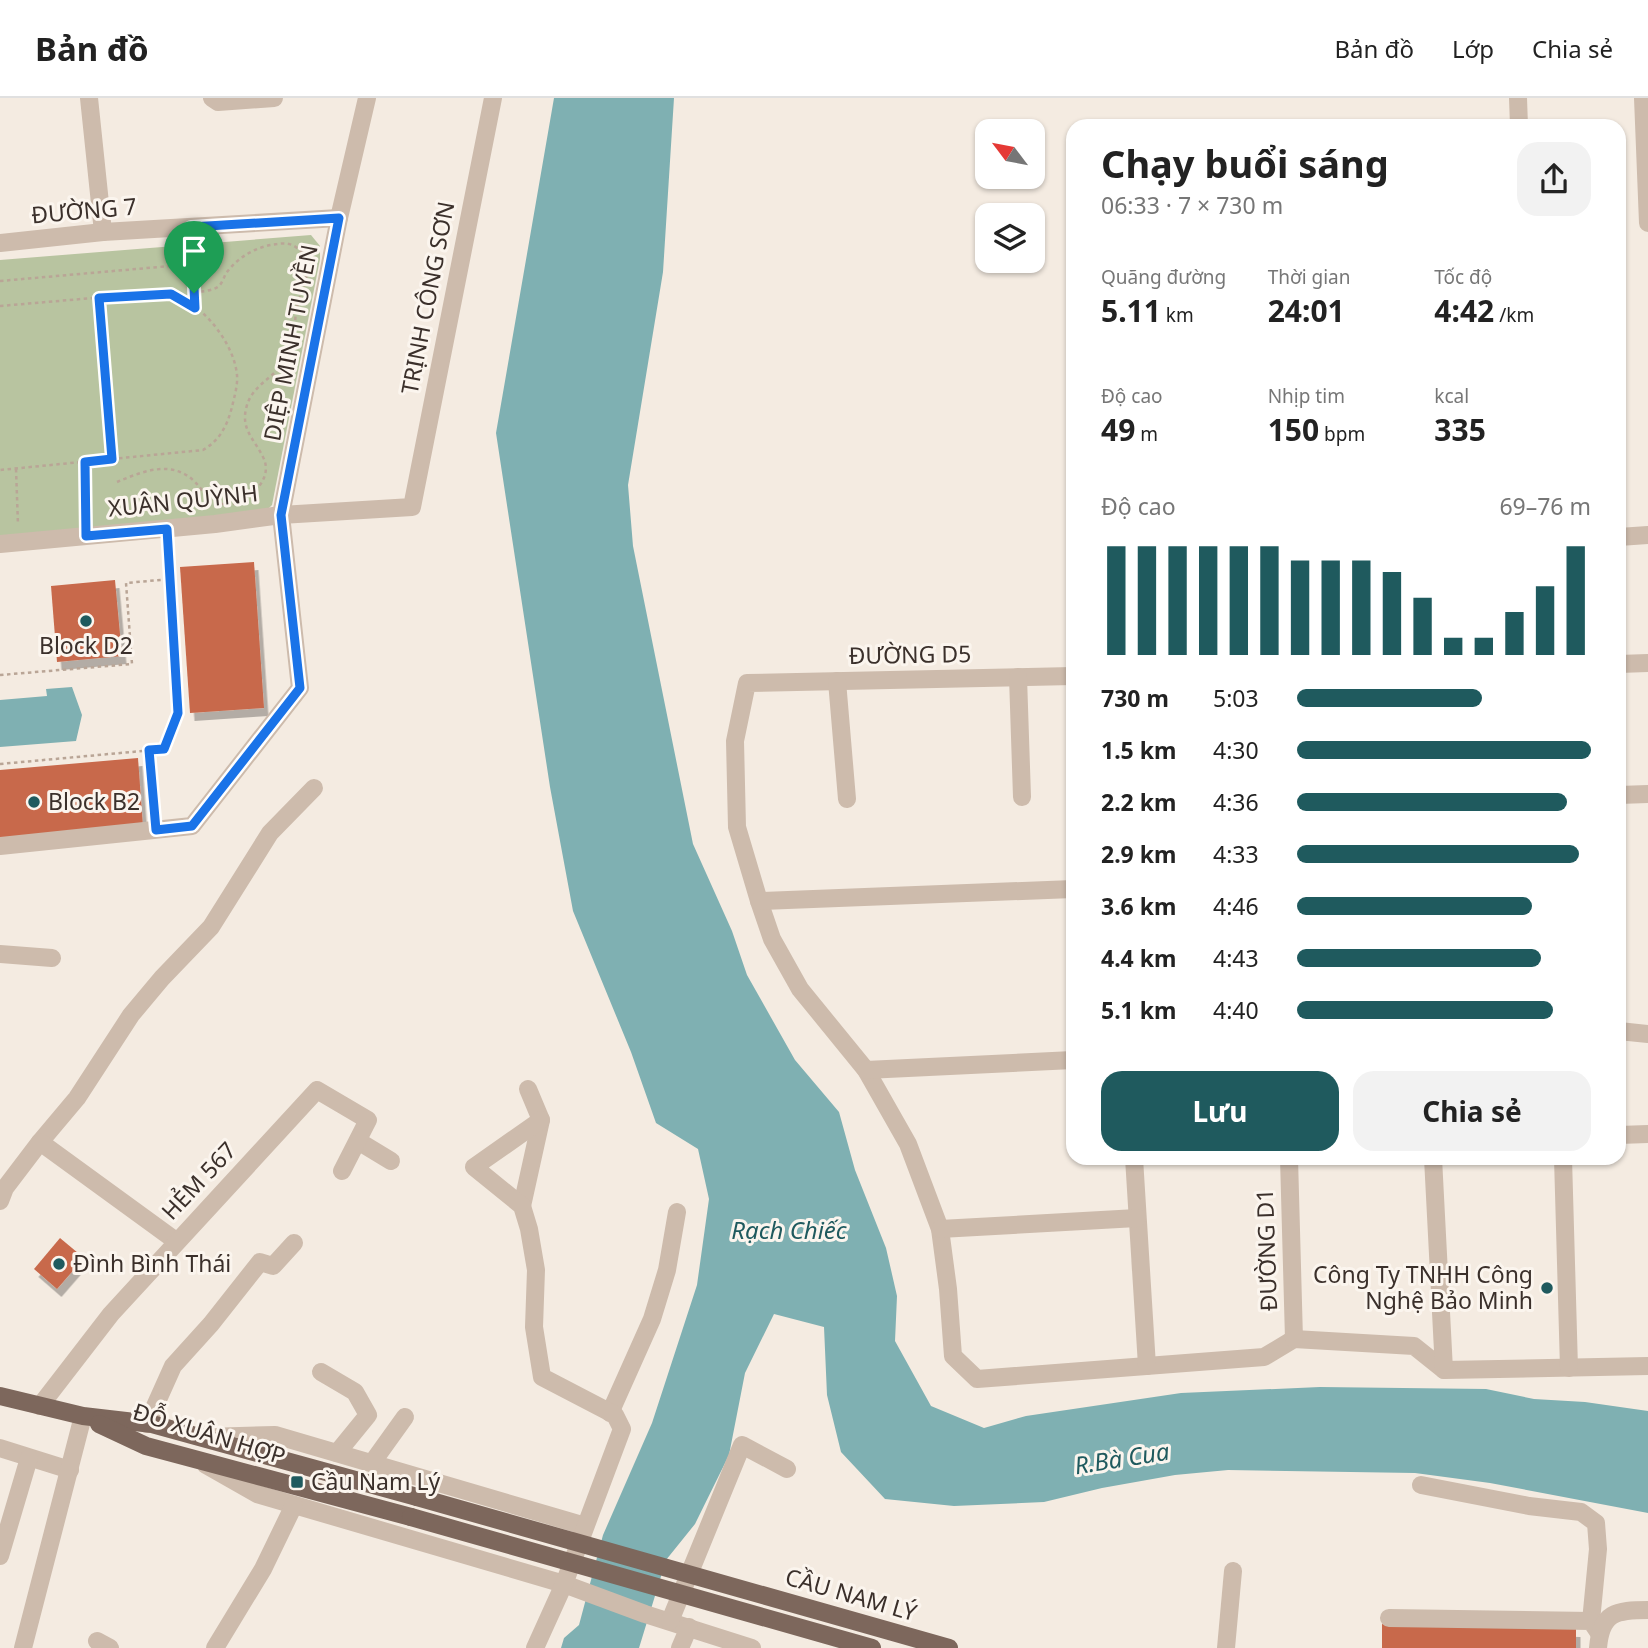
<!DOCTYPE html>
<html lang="vi">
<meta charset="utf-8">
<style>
body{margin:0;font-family:"Noto Sans",sans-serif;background:#f2f2f2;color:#222;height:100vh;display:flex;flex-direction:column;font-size:26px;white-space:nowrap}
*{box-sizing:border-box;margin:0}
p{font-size:23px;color:#767676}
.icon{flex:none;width:38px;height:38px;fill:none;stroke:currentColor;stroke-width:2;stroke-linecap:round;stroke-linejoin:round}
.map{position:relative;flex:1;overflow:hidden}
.panel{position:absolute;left:1066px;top:21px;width:560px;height:1046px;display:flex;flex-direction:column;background:#fff;border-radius:21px;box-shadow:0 2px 5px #0004}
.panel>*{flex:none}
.needle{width:46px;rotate:302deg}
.tools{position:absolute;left:975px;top:21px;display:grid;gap:14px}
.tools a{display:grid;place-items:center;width:70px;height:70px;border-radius:14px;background:#fff;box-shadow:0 2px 5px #0004;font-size:35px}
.pin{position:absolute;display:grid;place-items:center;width:60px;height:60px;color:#fff;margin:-72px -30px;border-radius:50% 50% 50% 0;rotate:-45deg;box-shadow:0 0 7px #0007}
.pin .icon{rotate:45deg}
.round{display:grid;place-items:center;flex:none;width:74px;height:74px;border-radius:21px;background:#f2f2f2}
.headline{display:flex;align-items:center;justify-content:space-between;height:119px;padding:0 35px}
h1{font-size:38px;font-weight:700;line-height:52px}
.metrics{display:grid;grid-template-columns:repeat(3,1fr);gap:10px;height:119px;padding:7px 35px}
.metrics div{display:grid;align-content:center}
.metrics b{font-size:30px;font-weight:700}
.metrics small{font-size:19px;font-weight:400}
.metrics p{font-size:19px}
.chart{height:196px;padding:14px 35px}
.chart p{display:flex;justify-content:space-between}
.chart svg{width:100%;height:126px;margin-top:7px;stroke:#1f5a5e;stroke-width:6}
.action{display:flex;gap:14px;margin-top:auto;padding:14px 35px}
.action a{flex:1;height:80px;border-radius:21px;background:#1f5a5e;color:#fff;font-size:28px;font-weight:700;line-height:80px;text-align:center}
.action a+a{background:#f2f2f2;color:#222}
ul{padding:0 35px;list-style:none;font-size:23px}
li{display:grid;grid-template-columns:112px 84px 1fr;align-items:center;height:52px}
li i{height:18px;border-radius:9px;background:#1f5a5e}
header{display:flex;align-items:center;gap:42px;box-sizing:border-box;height:98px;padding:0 35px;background:#fff;border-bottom:2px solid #e0e0e0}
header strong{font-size:33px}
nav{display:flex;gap:38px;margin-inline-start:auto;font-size:24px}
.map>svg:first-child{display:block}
.green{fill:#b8c4a0}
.water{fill:#7fb0b2}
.building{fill:#c8694b;filter:url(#shadow)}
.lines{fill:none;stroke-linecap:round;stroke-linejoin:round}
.path{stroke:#b9a596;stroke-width:2.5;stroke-dasharray:3.5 3.5;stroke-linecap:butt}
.minor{stroke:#cdbbac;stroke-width:18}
.major{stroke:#7d675c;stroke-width:18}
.major-bridge{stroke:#7d675c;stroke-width:18}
.route-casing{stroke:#fff;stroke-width:14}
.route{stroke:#1a73e8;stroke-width:9}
.poi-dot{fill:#1f5a5e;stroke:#fbf5ee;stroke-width:2.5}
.labels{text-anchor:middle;stroke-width:6;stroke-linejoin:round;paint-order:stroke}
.street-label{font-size:23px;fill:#3b302b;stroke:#fbf5ee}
.poi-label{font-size:23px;fill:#3b302b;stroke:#fbf5ee;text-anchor:start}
.water-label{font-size:24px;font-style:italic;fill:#1f5a5e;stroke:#fbf5ee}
</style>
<header>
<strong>Bản đồ</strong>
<nav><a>Bản đồ</a><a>Lớp</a><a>Chia sẻ</a></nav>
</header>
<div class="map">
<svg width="1648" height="1550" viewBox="0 0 1648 1550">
<defs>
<filter id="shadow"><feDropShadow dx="4.5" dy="8" stdDeviation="0" flood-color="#0004"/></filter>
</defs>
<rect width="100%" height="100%" fill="#f4ebe1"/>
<!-- green -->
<path class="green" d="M311,137L320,148V161L272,407L263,416L0,438V162Z"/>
<!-- water -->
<g class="water">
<path d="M554,0H674L663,174L628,387L633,448L693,746L732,833L747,877L795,962L839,1014L855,1072L886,1150L897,1198L895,1243L931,1308L984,1330L1026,1318L1181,1295L1320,1289L1486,1291L1534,1301L1585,1304L1648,1313V1415L1490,1385L1415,1375L1228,1372L1175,1377L1102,1390L1044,1404L954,1408L885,1401L841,1354L827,1297L824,1229L774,1216L745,1275L729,1357L695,1426L666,1462L639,1550H561L564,1540L579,1527L603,1437L652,1325L697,1187L709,1101L698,1051L656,1025L631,954L573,813L550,689L496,335Z"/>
<path d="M72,589L82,617L76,643L0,649V602L47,598L46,591Z"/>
</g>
<!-- building -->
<g class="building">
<path d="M254,464L264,610L190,615L180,469Z"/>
<path d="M115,482L122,558L57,564L51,488Z"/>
<path d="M138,660L143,729L0,742V672Z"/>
<path d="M60,1140L84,1160L57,1191L34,1171Z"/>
<path d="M1382,1526L1576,1531V1550H1382Z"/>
</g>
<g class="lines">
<!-- path -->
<g class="path">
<path d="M192,146L195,210"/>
<path d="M0,183L193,166"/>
<path d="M194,195C202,193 213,193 219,188C223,184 224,178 227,174C239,158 258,148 277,146C284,145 291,145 297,150C319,164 300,193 296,213C294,229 297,244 288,259C276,280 251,286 246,311C241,332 255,342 263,359C274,380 251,401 233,406"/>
<path d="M99,200L112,360"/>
<path d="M0,208L151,195C157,196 166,194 172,196C203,206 234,245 237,277C238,287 234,300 232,309C227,328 220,342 203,352L0,372"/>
<path d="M85,364L86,421"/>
<path d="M16,371L18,427"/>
<path d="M117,384C141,374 171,361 194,383C206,394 206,407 226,406"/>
<path d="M0,577L132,566L126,485L171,481"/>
<path d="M149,652L154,714"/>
<path d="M0,666L164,651L178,615L168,448"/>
</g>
<!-- minor -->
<g class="minor">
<path d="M89,0L103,134"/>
<path d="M212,0L218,4L274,0"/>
<path d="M1518,0L1519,28"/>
<path d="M1643,0L1648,125"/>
<path d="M0,145L103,134L339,120"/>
<path d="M1619,439L1648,437"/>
<path d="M0,446L215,426L281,417L412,409L493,0"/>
<path d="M1619,566L1648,565"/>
<path d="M1073,578L747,585L735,643L737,729L759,803L772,841L800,891L866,972L908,1046L940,1131L948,1191L953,1258L977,1281L1264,1259L1294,1241L1414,1248L1444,1272L1648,1268"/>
<path d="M1018,579L1022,699"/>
<path d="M837,583L847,701"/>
<path d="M1619,697L1648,696"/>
<path d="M0,748L192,728L300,590L281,417L339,120L367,0"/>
<path d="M759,803L1073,791"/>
<path d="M0,856L52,860"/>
<path d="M1619,933L1648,936"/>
<path d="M866,972L1073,962"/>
<path d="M1619,1037L1648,1036"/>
<path d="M358,1043L391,1063"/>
<path d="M40,1044L77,1000L131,917L162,880L211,829L270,735L314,690"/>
<path d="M1134,1060L1147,1268"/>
<path d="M1289,1060L1294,1241"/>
<path d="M1433,1060L1444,1272"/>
<path d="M1563,1060L1569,1270"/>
<path d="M0,1103L5,1090L40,1044L176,1143"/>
<path d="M522,1108L541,1022L528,991"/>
<path d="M940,1131L1137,1120"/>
<path d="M321,1274L355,1294L368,1317L337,1355"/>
<path d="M40,1308L111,1216L317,992L368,1022L342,1073"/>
<path d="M610,1315L652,1221L667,1172L677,1114"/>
<path d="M147,1326L173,1268L211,1226L260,1164L273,1168L294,1145"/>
<path d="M206,1339L275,1337L585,1428"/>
<path d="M0,1350L70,1372"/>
<path d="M372,1365L405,1319"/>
<path d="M206,1367L257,1396L564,1486L645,1516L752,1550"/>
<path d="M1421,1387L1529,1408L1581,1414L1596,1425L1598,1451L1591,1523"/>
<path d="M0,1458L29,1360"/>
<path d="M1389,1520L1591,1523L1599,1535"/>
<path d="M670,1523L742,1347L787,1371"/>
<path d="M97,1543L110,1550"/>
<path d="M23,1550L83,1318"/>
<path d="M215,1550L263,1471L294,1407"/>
<path d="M535,1550L564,1486L622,1331L615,1317L542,1279L534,1229L536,1172L529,1131L522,1108L474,1069L541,1022"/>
<path d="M680,1550L689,1529"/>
<path d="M1226,1550L1233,1473"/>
<path d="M1598,1550C1601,1514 1616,1512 1648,1512"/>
</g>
<!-- major -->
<g class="major">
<path d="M0,1298L83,1318L152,1326L417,1399"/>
<path d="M99,1326L146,1348L411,1419"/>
</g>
<!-- major-bridge -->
<g class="major-bridge">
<path d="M417,1399L949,1550"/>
<path d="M411,1419L872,1550"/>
</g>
</g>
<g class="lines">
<!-- route casing -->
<g class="route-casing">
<path id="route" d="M339,120L281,417L300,590L192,728L156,732L149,652L164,651L178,615L167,431L86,438L85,364L112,361L99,200L171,196L195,210L191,129Z"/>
</g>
<!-- route -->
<use href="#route" class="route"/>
</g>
<!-- markers -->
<g class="poi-dot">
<circle cx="86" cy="523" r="7"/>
<circle cx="34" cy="704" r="7"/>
<circle cx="59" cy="1166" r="7"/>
<circle cx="1547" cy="1190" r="7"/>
<rect x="290" y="1377" width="14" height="14" rx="3.5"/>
</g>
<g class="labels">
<!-- street labels -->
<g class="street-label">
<text transform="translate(84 113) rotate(-5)" y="8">ĐƯỜNG 7</text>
<text transform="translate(428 200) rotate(-79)" y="8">TRỊNH CÔNG SƠN</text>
<text transform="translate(291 245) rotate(-79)" y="8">DIỆP MINH TUYỀN</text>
<text transform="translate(183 403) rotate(-6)" y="8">XUÂN QUỲNH</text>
<text transform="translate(910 557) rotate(-1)" y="8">ĐƯỜNG D5</text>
<text transform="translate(199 1083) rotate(-47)" y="8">HẺM 567</text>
<text transform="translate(1267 1152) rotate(-92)" y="8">ĐƯỜNG D1</text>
<text transform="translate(209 1336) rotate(17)" y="8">ĐỖ XUÂN HỢP</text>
<text transform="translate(851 1497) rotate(16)" y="8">CẦU NAM LÝ</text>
</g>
<!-- poi labels -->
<g class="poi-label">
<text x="86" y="556" text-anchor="middle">Block D2</text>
<text x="48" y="712">Block B2</text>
<text x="73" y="1174">Đình Bình Thái</text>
<text x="1533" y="1185" text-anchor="end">Công Ty TNHH Công<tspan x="1533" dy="26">Nghệ Bảo Minh</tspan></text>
<text x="311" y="1392">Cầu Nam Lý</text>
</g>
<!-- water labels -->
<g class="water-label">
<text x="789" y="1141">Rạch Chiếc</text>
<text transform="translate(1122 1361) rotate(-9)" y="8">R.Bà Cua</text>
</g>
</g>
</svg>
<div class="tools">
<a><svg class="needle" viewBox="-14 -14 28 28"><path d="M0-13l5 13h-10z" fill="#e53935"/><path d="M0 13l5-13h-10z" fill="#767676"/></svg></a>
<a><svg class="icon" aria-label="layers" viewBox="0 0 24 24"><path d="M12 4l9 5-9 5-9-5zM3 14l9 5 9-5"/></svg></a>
</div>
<div class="pin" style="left:194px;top:195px;background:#1e9e55"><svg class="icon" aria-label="arrive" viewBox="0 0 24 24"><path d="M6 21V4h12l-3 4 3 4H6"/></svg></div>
<section class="panel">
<div class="headline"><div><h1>Chạy buổi sáng</h1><p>06:33 · 7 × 730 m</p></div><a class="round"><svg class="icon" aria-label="share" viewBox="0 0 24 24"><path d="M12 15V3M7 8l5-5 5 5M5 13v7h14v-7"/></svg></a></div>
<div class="metrics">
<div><p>Quãng đường</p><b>5.11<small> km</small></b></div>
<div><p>Thời gian</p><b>24:01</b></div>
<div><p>Tốc độ</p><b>4:42<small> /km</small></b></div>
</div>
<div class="metrics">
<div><p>Độ cao</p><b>49<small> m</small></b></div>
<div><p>Nhịp tim</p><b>150<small> bpm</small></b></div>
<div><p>kcal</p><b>335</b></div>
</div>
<div class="chart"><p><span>Độ cao</span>69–76 m</p>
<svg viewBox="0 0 160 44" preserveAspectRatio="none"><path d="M5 44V6M15 44V6M25 44V6M35 44V6M45 44V6M55 44V6M65 44V11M75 44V11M85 44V11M95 44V15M105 44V24M115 44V38M125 44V38M135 44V29M145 44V20M155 44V6"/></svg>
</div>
<ul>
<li><b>730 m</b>5:03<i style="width:63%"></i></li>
<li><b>1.5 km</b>4:30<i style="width:100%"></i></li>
<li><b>2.2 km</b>4:36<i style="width:92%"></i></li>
<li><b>2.9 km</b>4:33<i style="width:96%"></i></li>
<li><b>3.6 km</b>4:46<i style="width:80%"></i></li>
<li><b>4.4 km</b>4:43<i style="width:83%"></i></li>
<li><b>5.1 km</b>4:40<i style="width:87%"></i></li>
</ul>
<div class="action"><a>Lưu</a><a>Chia sẻ</a></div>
</section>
</div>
